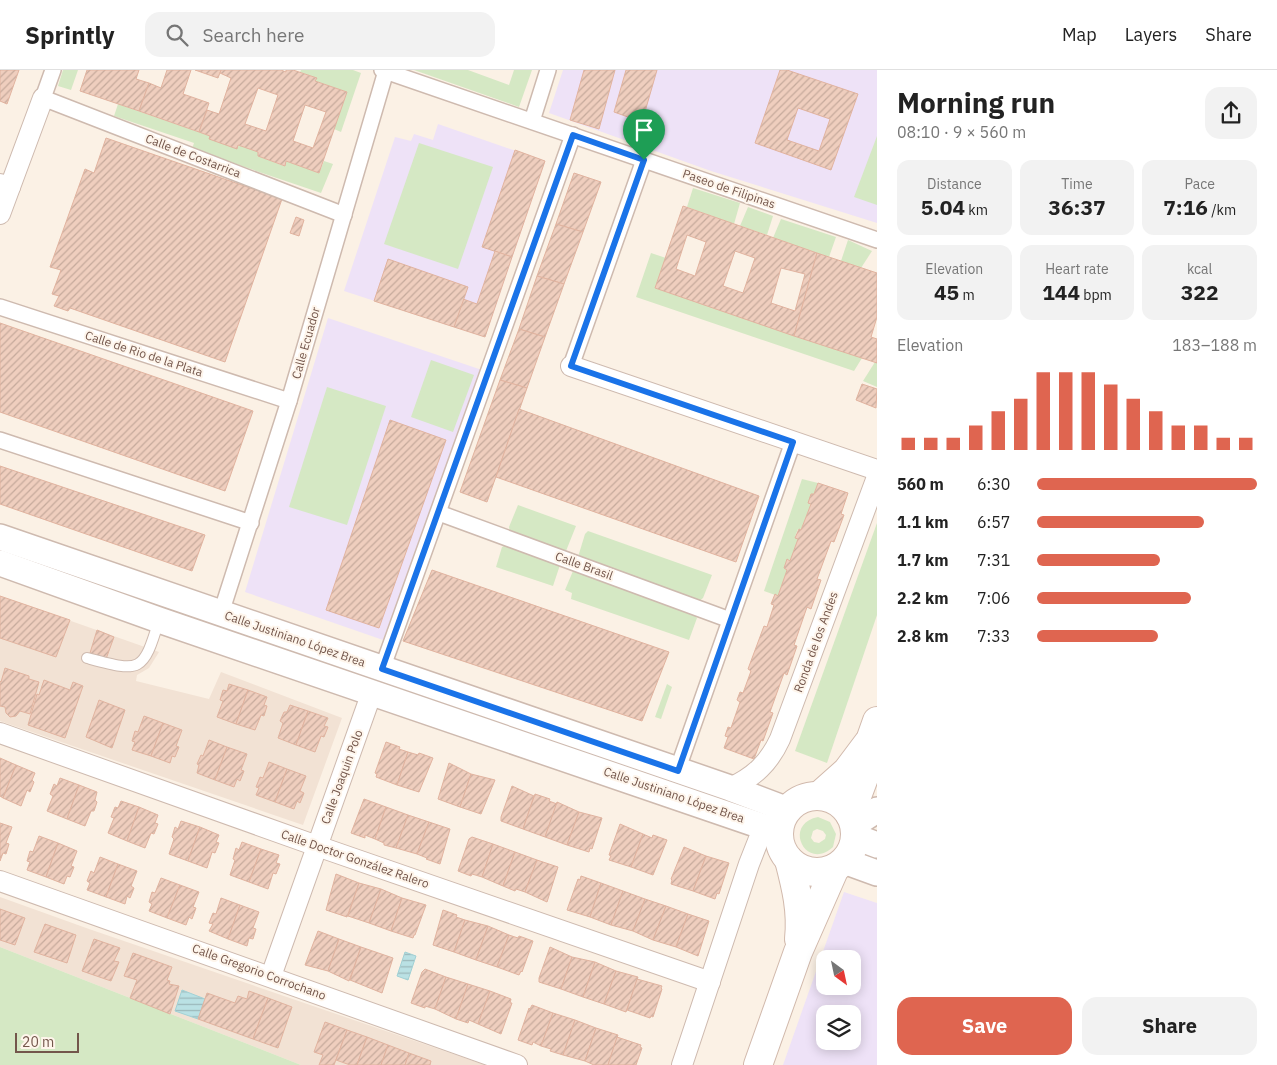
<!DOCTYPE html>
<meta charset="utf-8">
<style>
body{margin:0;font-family:"IBM Plex Sans",sans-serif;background:#f2f2f2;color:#222;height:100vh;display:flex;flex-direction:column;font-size:19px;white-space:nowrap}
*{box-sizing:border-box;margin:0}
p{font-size:16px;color:#767676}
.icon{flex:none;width:28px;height:28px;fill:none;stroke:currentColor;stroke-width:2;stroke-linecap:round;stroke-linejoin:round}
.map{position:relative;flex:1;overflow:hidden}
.panel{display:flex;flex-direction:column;background:#fff;width:400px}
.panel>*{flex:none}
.needle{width:32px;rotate:147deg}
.buttons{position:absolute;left:816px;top:880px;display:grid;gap:10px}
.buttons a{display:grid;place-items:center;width:45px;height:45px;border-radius:10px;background:#fff;box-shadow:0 2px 12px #0003;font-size:25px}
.scale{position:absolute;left:15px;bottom:12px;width:64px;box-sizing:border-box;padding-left:5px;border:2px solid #73564b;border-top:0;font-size:14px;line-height:18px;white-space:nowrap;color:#73564b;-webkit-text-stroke:4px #fef5eb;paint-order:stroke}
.pin{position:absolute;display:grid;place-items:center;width:42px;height:42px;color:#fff;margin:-51px -21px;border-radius:50% 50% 50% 0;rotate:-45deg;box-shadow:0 0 5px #0007}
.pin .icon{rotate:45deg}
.round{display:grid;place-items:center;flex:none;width:52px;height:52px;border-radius:15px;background:#f2f2f2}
.summary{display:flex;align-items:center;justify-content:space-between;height:85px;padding:0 20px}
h1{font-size:28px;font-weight:700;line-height:38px}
.stats{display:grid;grid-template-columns:repeat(3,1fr);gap:8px;height:85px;padding:5px 20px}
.stats div{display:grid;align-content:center;border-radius:12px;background:#f2f2f2;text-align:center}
.stats b{font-size:21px;font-weight:700}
.stats small{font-size:14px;font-weight:400}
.stats p{font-size:14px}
.chart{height:140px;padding:10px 20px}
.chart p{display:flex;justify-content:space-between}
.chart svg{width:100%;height:90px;margin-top:5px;stroke:#df6550;stroke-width:6}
.action{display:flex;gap:10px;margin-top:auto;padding:10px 20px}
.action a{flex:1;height:58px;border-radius:15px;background:#df6550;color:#fff;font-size:20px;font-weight:700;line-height:58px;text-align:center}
.action a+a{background:#f2f2f2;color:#222}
ul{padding:0 20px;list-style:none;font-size:16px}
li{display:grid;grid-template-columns:80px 60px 1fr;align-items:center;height:38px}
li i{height:12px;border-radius:6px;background:#df6550}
header{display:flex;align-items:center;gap:30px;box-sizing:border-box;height:70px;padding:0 25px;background:#fff;border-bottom:1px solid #e0e0e0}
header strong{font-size:24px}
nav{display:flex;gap:28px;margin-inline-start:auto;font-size:18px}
.search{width:350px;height:45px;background:#f2f2f2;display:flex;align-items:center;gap:12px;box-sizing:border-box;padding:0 18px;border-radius:15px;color:#767676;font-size:19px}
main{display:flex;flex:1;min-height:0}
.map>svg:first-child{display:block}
.residential{fill:#f2e2d4}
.education{fill:#eee2f7;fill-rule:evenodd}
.green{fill:#d5e8c4;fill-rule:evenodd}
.water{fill:url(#water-rules);stroke:#a1d1d5}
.building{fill:url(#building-hatch);stroke:#e1b39f;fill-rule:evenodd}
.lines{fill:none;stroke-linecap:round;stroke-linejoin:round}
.service-casing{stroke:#cebaaf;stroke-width:12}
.pedestrian-casing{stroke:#cebaaf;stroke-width:18}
.minor-casing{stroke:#cebaaf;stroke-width:22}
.tertiary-casing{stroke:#cebaaf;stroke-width:28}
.secondary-casing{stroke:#d1b9ac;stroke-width:30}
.service{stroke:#fff;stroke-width:10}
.pedestrian{stroke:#fff;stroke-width:15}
.minor{stroke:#fff;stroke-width:20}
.tertiary{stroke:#fff;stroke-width:25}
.secondary{stroke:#fff;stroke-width:28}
.route-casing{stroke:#fff;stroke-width:10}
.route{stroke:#1a73e8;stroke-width:6}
.labels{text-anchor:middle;stroke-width:4;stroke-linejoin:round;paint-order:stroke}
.street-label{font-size:12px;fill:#73564b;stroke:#fef5eb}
</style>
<header>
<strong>Sprintly</strong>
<div class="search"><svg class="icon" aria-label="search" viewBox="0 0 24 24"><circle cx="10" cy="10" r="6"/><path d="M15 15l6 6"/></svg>Search here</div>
<nav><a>Map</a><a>Layers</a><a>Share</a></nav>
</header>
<main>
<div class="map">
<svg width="877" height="995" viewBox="0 0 877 995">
<defs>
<pattern id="water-rules" width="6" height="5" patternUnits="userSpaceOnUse" patternTransform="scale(1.25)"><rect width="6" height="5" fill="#bae1e4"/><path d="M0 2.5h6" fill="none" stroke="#9cb9bb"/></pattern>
<pattern id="building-hatch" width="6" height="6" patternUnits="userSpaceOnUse" patternTransform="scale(1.25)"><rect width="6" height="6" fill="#efcebe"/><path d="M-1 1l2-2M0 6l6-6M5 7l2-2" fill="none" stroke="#c6aa9c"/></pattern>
</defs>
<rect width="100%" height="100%" fill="#fbf1e5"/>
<!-- residential -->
<g class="residential">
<path d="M0,526L159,582L149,598L137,605L136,611L209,629L221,602L342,648L303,755L0,651Z"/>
<path d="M0,827L89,859L485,995H301L0,877Z"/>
</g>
<!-- education -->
<g class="education">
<path d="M563,0H877V153L711,101L549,43Z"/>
<path d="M438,54L545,91L485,267L344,221L395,67L411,71L414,64L433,70Z"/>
<path d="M328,248L482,300L383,570L245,522Z"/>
<path d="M844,822L877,833V995H783ZM825,889H852V916H825ZM825,944H852V971H825Z"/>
</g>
<!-- green -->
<g class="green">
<path d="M63,0H78L71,20L58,16Z"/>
<path d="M301,0H353L361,3L341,62L334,59L347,22L315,11L316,8L300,2Z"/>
<path d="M414,0H468L509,15L514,0H532L519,37Z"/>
<path d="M118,34L210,66V69L237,79L238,75L258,82V86L284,96L286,91L319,103L324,91L333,94L321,123L192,79L194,73L114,46Z"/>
<path d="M877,66V135L854,127Z"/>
<path d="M419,73L493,97L458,199L384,174Z"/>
<path d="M693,118L740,133L734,154L687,137Z"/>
<path d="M748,137L773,146L767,165L740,156Z"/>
<path d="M781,149L836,167L829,187L773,168Z"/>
<path d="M848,170L872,181L861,198L841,191Z"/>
<path d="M651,183L666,188L655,218L862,288L854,301L636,227Z"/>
<path d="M431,290L474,305L453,362L411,347Z"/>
<path d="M875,292L877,293V317L863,311Z"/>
<path d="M327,317L386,336L347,455L289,437Z"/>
<path d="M802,409L818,413L814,424H811V434L801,460L798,459L795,467L798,469L790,491L787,490L784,498L787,500L778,526L764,521Z"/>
<path d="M518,435L576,456L566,481L510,462L509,457Z"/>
<path d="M877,453V545L827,693L795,681Z"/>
<path d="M588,461L712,505L703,528L698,532L578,487L585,464Z"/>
<path d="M506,475L560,495L553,516L496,497L502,477Z"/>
<path d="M573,501L694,544L697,548L689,570L571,529L572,523L565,520Z"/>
<path d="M667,614L672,617L661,649L655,647Z"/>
<path d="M818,747L830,752L836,764L833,777C806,802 782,754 818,747ZM817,759L823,761L826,765L825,769L819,773L814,772L811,768L813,761Z"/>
<path d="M0,877L301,995H0Z"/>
</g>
<!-- water -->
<g class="water">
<path d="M405,882L416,886L408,910L397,906Z"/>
<path d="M182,920L205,929L198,949L175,941Z"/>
</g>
<!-- building -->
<g class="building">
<path d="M0,0H19L7,34L0,31Z"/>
<path d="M87,0H139L136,9L149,13L139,41L80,21Z"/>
<path d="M167,0H191L183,24L209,33L199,62L139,41L149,13L161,18Z"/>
<path d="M195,0H221L218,8Z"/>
<path d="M221,0H281L286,2V0H293L317,8L315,11L347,22L319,103L286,91L285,96L258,86V82L238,75L237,79L209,69L210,66L199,62L207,40L219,44L231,8L220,3ZM258,18L278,25L266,61L245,54ZM305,35L326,42L313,78L293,71Z"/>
<path d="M584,0H615L599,59L570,50Z"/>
<path d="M626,0H657L642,52L614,42Z"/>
<path d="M780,0H787L858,24L831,100L755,73ZM798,38L830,49L819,81L787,70Z"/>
<path d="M106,68L282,129L225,292L70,238L68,241L54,236L59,226L52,224L61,200L50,197L85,99L94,103Z"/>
<path d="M515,80L545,91L512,187L482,177Z"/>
<path d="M574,103L601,112L583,162L556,154Z"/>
<path d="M683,136L817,183L794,266L655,218ZM687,165L706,172L695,206L676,199ZM735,181L755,188L743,223L723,216ZM781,198L805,204L795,241L771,233Z"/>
<path d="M296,147L304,150L299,166L290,163Z"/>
<path d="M556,154L583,162L564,214L537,206Z"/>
<path d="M495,181L512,187L485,267L454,257L463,229L477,234Z"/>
<path d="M817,183L877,203V247L871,267L877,269V293L794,266Z"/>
<path d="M388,189L468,217L454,257L374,231Z"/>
<path d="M537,206L564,214L545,267L519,259Z"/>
<path d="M0,253L253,341L225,421L0,342Z"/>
<path d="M519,259L545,267L527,318L500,310Z"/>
<path d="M500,310L527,318L487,432L460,422Z"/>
<path d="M862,314L877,319L876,338L856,330Z"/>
<path d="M519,339L759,426L736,492L496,407Z"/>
<path d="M390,350L446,370L379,558L326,540Z"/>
<path d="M0,396L205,465L192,501L0,434Z"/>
<path d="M818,413L848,423L841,444L844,445L834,472L831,471L817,509L821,510L811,539L807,537L794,575L797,576L787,605L784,603L770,642L773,643L763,671L761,670L754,689L724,678L728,667L725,666L728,657L731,658L740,632L737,630L740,622L743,623L751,601L748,599L764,556L767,557L774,535L771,534L775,524L778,526L787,500L784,498L787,489L790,491L798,469L795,468L799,459L801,460L811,434L808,433L811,424H814Z"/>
<path d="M432,500L669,582L642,651L403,571Z"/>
<path d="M0,526L70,550L56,587L0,568Z"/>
<path d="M97,560L114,567L106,589L90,583Z"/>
<path d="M5,598L29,606V609L39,612L30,644L20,641L16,646L10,647L6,643L5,637L0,636V611L1,612Z"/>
<path d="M44,610L70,620L73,612L83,616L65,668L28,655L37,624L39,625Z"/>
<path d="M229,614L248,620L236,654L217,647L223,631L220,630L223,620L227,621Z"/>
<path d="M248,620L267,627L264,635L267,636L264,646L261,645L255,660L236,654Z"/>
<path d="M99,630L125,640L112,678L86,667Z"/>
<path d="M290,635L308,641L296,675L278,668L283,653L280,651L284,642H287Z"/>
<path d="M308,641L328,648L324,656L328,657L324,667L321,666L315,682L296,675Z"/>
<path d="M144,646L163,653L151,686L132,680L135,672L132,671L135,661L138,662Z"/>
<path d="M163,653L182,660L176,676L179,677L175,687L172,686L170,693L151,686Z"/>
<path d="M209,670L227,677L215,710L197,703L199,695L197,694L201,685L203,686Z"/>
<path d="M386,672L400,677L399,679L408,682L397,715L376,707L377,704L375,703Z"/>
<path d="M227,677L247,684L241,700L244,701L240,711L237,709L234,717L215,710Z"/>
<path d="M408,682L418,685L419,683L433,688L419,722L397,715Z"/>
<path d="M0,688L16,695L3,728L0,726Z"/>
<path d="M269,692L287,699L275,732L256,725L259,718L256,717L260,707L263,708Z"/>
<path d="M449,693L471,704L460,737L438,729Z"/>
<path d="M16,695L35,703L32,710L34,712L30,722L27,720L21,736L3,728Z"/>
<path d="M287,699L306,706L300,721L304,723L300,733L297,731L294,739L275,732Z"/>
<path d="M471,704L495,710L481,744L460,737Z"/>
<path d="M60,708L79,715L67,749L47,741L53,726L50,724L54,714L57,716Z"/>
<path d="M79,715L97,722L95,730L97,732L94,741H91L85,756L67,749Z"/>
<path d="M512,716L534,726L523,759L501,751V747Z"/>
<path d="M535,724L550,729L549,731L557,734L545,767L523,759Z"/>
<path d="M364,729L386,737L375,769L365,765V768L351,763Z"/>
<path d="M121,731L139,737L127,771L108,763L114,748L111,747L115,737L118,738Z"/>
<path d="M557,732L579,742L567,775L545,767Z"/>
<path d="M139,737L158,745L155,753L158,754L154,764L151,763L145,778L127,771Z"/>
<path d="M386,737L408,745L396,778L384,775V773L375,769Z"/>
<path d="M579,742L602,748L592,779L590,778L589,782L567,775Z"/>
<path d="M408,745L429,752L417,784L396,778Z"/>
<path d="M181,751L200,757L188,791L169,784L174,769L172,767L175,757L178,759Z"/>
<path d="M429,752L450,759L440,794L426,789L427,788L417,784Z"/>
<path d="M0,753L12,757L6,773L9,774L6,784L3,783L0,791Z"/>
<path d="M620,754L643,764L631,797L609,790L611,786L609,785Z"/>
<path d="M200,757L219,765L216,772L219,773L215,783L212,782L207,798L188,791Z"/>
<path d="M643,764L652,768L653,765L667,770L653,805L631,797Z"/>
<path d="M39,766L58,773L46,807L27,800L30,792L27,791L30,781L33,782Z"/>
<path d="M472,767L493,774L482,807L472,804L471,806L458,801L469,769Z"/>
<path d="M242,772L261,779L249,812L230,805L235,790L233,789L236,778L239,780Z"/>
<path d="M58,773L77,781L71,796L74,797L70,807L67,806L64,814L46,807Z"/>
<path d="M493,774L515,782L503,816L482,807Z"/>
<path d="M684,777L706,786L693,821L671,814L672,810L671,809Z"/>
<path d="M261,779L279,785L276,793L280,794L276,804L273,803L268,819L249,812Z"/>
<path d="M515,782L537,790L525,822L516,819L515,821L503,816Z"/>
<path d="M706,786L729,793L719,824L717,823L715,829L693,821Z"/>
<path d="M100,787L118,794L106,827L87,820L90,813L87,811L91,801L94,803Z"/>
<path d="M537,790L558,797L547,832L525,822Z"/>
<path d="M118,794L137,801L131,816L134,818L130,828L127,826L125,834L106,827Z"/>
<path d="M336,804L359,813L347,847L326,840Z"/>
<path d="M581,806L601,813L590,847L567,840L578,809L580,810Z"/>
<path d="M161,808L180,815L167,848L149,841L152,834L149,832L152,822L155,823Z"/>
<path d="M359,813L381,819L369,853L348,846Z"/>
<path d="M601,813L623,821L611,855L590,847Z"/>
<path d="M180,815L199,822L193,837L196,838L192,849L189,847L186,855L167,848Z"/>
<path d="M381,819L402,828L391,861L369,853Z"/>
<path d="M623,821L645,829L633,861L611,855Z"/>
<path d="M221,828L240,835L228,869L209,861L213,854L209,853L213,843L216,844Z"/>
<path d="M402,828L426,835L415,865H414L413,868L391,861Z"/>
<path d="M645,829L666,836L653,870L633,861Z"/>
<path d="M240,835L259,842L253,858L256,859L253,869L249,868L247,876L228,869Z"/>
<path d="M666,836L688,844L676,877L653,870Z"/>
<path d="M0,839L25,848L15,875L0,870Z"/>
<path d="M443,840L457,845L456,847L465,850L454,882L433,875Z"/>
<path d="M688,844L709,851L698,886L676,877Z"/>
<path d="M465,850L488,856L476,890L454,882Z"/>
<path d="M45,854L76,865L67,893L34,882Z"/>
<path d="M488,856L509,865L497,897L476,890Z"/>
<path d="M318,861L339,869L328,901L305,895Z"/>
<path d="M509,865L518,868L519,866L533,871L522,902L521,901L519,905L497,897Z"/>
<path d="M94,869L120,878L114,891L119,892L111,911L82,901Z"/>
<path d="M339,869L361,877L349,911L328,901Z"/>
<path d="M361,877L393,888L382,923L350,910Z"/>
<path d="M550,877L572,887L561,919L539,912V908Z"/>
<path d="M133,883L172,897L167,910L170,911L169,914L179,916L170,944L130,928L137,910L124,906Z"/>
<path d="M572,887L595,892L583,927L561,919Z"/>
<path d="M595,892L616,901L604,934L583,927Z"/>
<path d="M425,899L446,907L435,939L425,936V938L411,933L422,902Z"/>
<path d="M616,901L638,907L626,942L604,934Z"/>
<path d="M446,907L468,914L456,949L435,939Z"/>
<path d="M637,909L662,916L661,918L662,919L653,947L651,946L650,948L627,940Z"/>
<path d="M468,914L490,921L478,954L469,950L468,953L456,949Z"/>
<path d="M249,921L268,928L253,969L198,949L207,923L235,933L238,926L247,929Z"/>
<path d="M490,921L511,929L510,933H512L501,964L478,954Z"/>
<path d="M268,928L292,937L278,978L253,969Z"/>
<path d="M532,935L553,943L541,976L533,972L532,975L518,970L529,938L530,939Z"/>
<path d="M553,943L575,950L563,985L550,981L551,979L541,976Z"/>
<path d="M575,950L596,958L585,991L563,985Z"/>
<path d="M325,952L347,960L334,995H319L323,985L314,982Z"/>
<path d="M596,958L618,965L608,995H594L585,991Z"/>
<path d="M347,960L367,967L357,995H350L336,990Z"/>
<path d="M367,967L388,975L381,995H357Z"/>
<path d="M617,967L641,975L640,977L642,978L636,995H608Z"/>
<path d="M388,975L409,983L405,995H381Z"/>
<path d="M409,983L431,991L430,995H405Z"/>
</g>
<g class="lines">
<!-- service casing -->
<g class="service-casing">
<path id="service" d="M87,588C140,602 143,604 159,550"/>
</g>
<!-- pedestrian casing -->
<g class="pedestrian-casing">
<g id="pedestrian">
<path d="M53,0L43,28L344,145"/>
<path d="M382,0L877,170"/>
<path d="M532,51L548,0"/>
<path d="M0,237L289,331"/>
<path d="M571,296L644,90"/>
<path d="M0,370L251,453"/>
<path d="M439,443L730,550"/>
<path d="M221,543L289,331L386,1"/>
<path d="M382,599L573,65"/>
<path d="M677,701L793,372"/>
</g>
</g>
<!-- minor casing -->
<g class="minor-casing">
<g id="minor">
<path d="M0,114L10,117L0,144"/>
<path d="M10,117L43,28"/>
<path d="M571,296L877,400"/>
<path d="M0,663L317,776L710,912"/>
<path d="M730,718C754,707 769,693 780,669L877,407"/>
<path d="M0,811L517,995"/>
<path d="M271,906L372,622"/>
<path d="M682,995L749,794L764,756"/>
</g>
</g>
<!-- tertiary casing -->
<g class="tertiary-casing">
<g id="tertiary">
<path d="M0,467L730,718L788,740"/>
<path d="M0,493L159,550L779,762"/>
<path d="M854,752L863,749L877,740"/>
<path d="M856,767L877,775"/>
<path d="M844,791L877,803"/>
</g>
</g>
<!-- secondary casing -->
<g class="secondary-casing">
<g id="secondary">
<circle cx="817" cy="764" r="38"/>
<path d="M819,726L847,701L868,673"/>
<path d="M850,745L865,705L871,668L877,651"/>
<path d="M789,790C796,817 802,841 799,869"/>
<path d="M758,995L798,882L835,798"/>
</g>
</g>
<!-- service -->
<use href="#service" class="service"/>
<!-- pedestrian -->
<use href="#pedestrian" class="pedestrian"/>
<!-- minor -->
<use href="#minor" class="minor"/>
<!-- tertiary -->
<use href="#tertiary" class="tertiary"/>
<!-- secondary -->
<use href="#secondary" class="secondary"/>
</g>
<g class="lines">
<!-- route casing -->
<g class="route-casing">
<path id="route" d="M573,65L644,90L571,296L793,372L678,701L382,599Z"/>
</g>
<!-- route -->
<use href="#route" class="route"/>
</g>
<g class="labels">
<!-- street labels -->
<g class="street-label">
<text transform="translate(193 86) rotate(21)" y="4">Calle de Costarrica</text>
<text transform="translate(729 119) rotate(19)" y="4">Paseo de Filipinas</text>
<text transform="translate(306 273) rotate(-74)" y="4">Calle Ecuador</text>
<text transform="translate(144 284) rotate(18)" y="4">Calle de Rio de la Plata</text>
<text transform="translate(584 496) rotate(20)" y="4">Calle Brasil</text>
<text transform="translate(295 569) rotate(19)" y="4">Calle Justiniano López Brea</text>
<text transform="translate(816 572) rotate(-70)" y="4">Ronda de los Andes</text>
<text transform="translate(342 707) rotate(-70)" y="4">Calle Joaquin Polo</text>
<text transform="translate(674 725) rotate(19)" y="4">Calle Justiniano López Brea</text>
<text transform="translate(355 789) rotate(19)" y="4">Calle Doctor González Ralero</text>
<text transform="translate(259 902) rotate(20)" y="4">Calle Gregorio Corrochano</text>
</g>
</g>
</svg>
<div class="buttons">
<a><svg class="needle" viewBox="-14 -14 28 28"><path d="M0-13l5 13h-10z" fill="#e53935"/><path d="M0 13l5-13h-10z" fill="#767676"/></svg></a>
<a><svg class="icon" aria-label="layers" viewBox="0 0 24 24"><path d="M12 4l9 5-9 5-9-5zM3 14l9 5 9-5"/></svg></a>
</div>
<div class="scale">20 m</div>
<div class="pin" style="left:644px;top:90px;background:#1e9e55"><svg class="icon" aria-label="arrive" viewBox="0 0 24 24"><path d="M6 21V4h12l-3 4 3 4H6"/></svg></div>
</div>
<section class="panel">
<div class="summary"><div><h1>Morning run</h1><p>08:10 · 9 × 560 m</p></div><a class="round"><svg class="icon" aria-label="share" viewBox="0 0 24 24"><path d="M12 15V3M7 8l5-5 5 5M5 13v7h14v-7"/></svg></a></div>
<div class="stats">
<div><p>Distance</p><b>5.04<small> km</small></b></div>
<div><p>Time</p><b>36:37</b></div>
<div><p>Pace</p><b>7:16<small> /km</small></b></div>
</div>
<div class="stats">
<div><p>Elevation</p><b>45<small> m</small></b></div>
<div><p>Heart rate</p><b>144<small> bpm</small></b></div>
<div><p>kcal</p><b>322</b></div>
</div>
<div class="chart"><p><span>Elevation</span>183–188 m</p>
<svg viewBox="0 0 160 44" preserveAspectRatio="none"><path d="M5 44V38M15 44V38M25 44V38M35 44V32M45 44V25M55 44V19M65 44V6M75 44V6M85 44V6M95 44V12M105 44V19M115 44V25M125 44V32M135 44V32M145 44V38M155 44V38"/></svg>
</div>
<ul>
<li><b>560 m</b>6:30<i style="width:100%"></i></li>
<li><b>1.1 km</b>6:57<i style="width:76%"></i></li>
<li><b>1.7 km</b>7:31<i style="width:56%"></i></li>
<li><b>2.2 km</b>7:06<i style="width:70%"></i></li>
<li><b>2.8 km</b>7:33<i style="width:55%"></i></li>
</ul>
<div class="action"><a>Save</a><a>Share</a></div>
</section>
</main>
